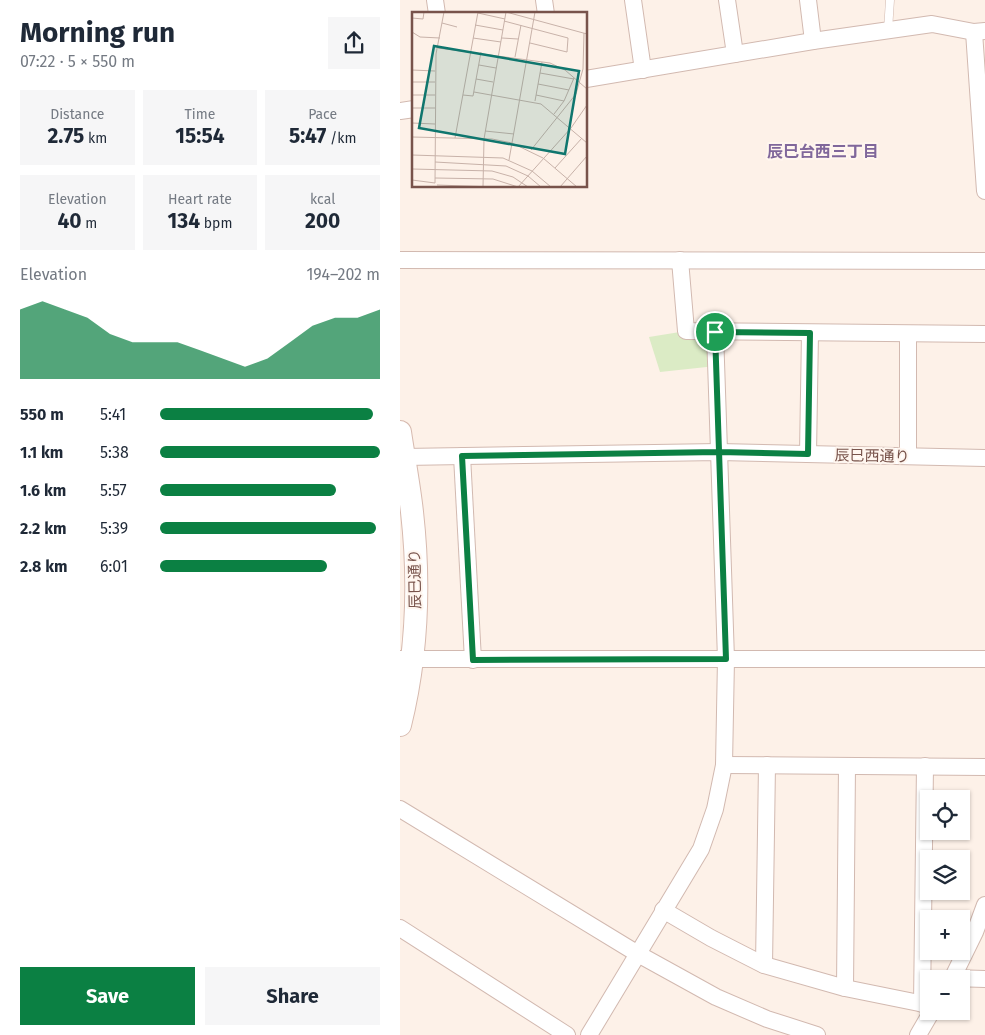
<!DOCTYPE html>
<meta charset="utf-8">
<style>
body{margin:0;font-family:"Fira Sans","Noto Sans JP",sans-serif;background:#f6f6f7;color:#1f2937;height:100vh;display:flex;flex-direction:column;font-size:19px;white-space:nowrap}
*{box-sizing:border-box;margin:0}
p{font-size:16px;color:#747a83}
.icon{flex:none;width:28px;height:28px;fill:none;stroke:currentColor;stroke-width:2;stroke-linecap:round;stroke-linejoin:round}
.map{position:relative;flex:1;overflow:hidden}
.side{display:flex;flex-direction:column;background:#fff;width:400px}
.side>*{flex:none}
.buttons{position:absolute;left:520px;top:790px;display:grid;gap:10px}
.buttons a{display:grid;place-items:center;width:50px;height:50px;border-radius:0px;background:#fff;box-shadow:0 1px 4px #0004;font-size:25px}
.pin{position:absolute;display:grid;place-items:center;width:42px;height:42px;color:#fff;margin:-21px;border:2px solid #fff;border-radius:50%;box-shadow:0 1px 5px #0007}
.round{display:grid;place-items:center;flex:none;width:52px;height:52px;border-radius:0px;background:#f6f6f7}
.head{display:flex;align-items:center;justify-content:space-between;height:85px;padding:0 20px}
h1{font-size:28px;font-weight:700;line-height:38px}
.stats{display:grid;grid-template-columns:repeat(3,1fr);gap:8px;height:85px;padding:5px 20px}
.stats div{display:grid;align-content:center;border-radius:0px;background:#f6f6f7;text-align:center}
.stats b{font-size:21px;font-weight:700}
.stats small{font-size:14px;font-weight:400}
.stats p{font-size:14px}
.chart{height:140px;padding:10px 20px}
.chart p{display:flex;justify-content:space-between}
.chart svg{width:100%;height:90px;margin-top:5px;fill:#0b8043;opacity:.7}
.button{display:flex;gap:10px;margin-top:auto;padding:10px 20px}
.button a{flex:1;height:58px;border-radius:0px;background:#0b8043;color:#fff;font-size:20px;font-weight:700;line-height:58px;text-align:center}
.button a+a{background:#f6f6f7;color:#1f2937}
ul{padding:0 20px;list-style:none;font-size:16px}
li{display:grid;grid-template-columns:80px 60px 1fr;align-items:center;height:38px}
li i{height:12px;border-radius:6px;background:#0b8043}
main{display:flex;flex:1;min-height:0}
.map>svg:first-child{display:block}
.green{fill:#dbebc5}
.lines{fill:none;stroke-linecap:round;stroke-linejoin:round}
.lane-casing{stroke:#d2b9b0;stroke-width:9}
.street-casing{stroke:#d2b9b0;stroke-width:18}
.secondary-casing{stroke:#d7baaf;stroke-width:24}
.lane{stroke:#fff;stroke-width:8}
.street{stroke:#fff;stroke-width:16}
.secondary{stroke:#fff;stroke-width:22}
.route-casing{stroke:#fff;stroke-width:10}
.route{stroke:#0b8043;stroke-width:6}
.labels{text-anchor:middle;stroke-width:4;stroke-linejoin:round;paint-order:stroke}
.street-label{font-size:15px;fill:#78534b;stroke:#fff6ef}
.neighbourhood-label{font-size:16px;font-weight:bold;fill:#80679b;stroke:#fff6ef}
.inset-road{fill:none;stroke:#c8b2a9;stroke-width:1}
.view{fill:#0f766e;fill-opacity:0.15;stroke:#0f766e;stroke-width:2.5}
.inset-edge{fill:none;stroke:#78534b;stroke-width:2.5}
</style>
<main>
<section class="side">
<div class="head"><div><h1>Morning run</h1><p>07:22 · 5 × 550 m</p></div><a class="round"><svg class="icon" aria-label="share" viewBox="0 0 24 24"><path d="M12 15V3M7 8l5-5 5 5M5 13v7h14v-7"/></svg></a></div>
<div class="stats">
<div><p>Distance</p><b>2.75<small> km</small></b></div>
<div><p>Time</p><b>15:54</b></div>
<div><p>Pace</p><b>5:47<small> /km</small></b></div>
</div>
<div class="stats">
<div><p>Elevation</p><b>40<small> m</small></b></div>
<div><p>Heart rate</p><b>134<small> bpm</small></b></div>
<div><p>kcal</p><b>200</b></div>
</div>
<div class="chart"><p><span>Elevation</span>194–202 m</p>
<svg viewBox="0 0 160 44" preserveAspectRatio="none"><path d="M0 44V10L10 6L20 10L30 14L40 22L50 26L60 26L70 26L80 30L90 34L100 38L110 34L120 26L130 18L140 14L150 14L160 10V44z"/></svg>
</div>
<ul>
<li><b>550 m</b>5:41<i style="width:97%"></i></li>
<li><b>1.1 km</b>5:38<i style="width:100%"></i></li>
<li><b>1.6 km</b>5:57<i style="width:80%"></i></li>
<li><b>2.2 km</b>5:39<i style="width:98%"></i></li>
<li><b>2.8 km</b>6:01<i style="width:76%"></i></li>
</ul>
<div class="button"><a>Save</a><a>Share</a></div>
</section>
<div class="map">
<svg width="585" height="1035" viewBox="0 0 585 1035">
<rect width="100%" height="100%" fill="#fdf1e8"/>
<!-- green -->
<path class="green" d="M286,331L315,332L316,366L260,372L249,337Z"/>
<g class="lines">
<!-- lane casing -->
<g class="lane-casing">
<path id="lane" d="M488,30L490,0"/>
</g>
<!-- street casing -->
<g class="street-casing">
<g id="street">
<path d="M35,0L37,14"/>
<path d="M144,0L146,14"/>
<path d="M233,0L243,70"/>
<path d="M327,0L335,54"/>
<path d="M408,0L413,41"/>
<path d="M574,32L585,191"/>
<path d="M186,79L413,41L532,24L574,32L585,31"/>
<path d="M0,111L14,109"/>
<path d="M0,260L585,261"/>
<path d="M280,260L286,331L585,334"/>
<path d="M408,454L410,333"/>
<path d="M62,456L73,660"/>
<path d="M508,456V334"/>
<path d="M4,457L319,452L585,458"/>
<path d="M0,659H585"/>
<path d="M324,765L585,767"/>
<path d="M0,809L238,954L316,997L367,1019L417,1035"/>
<path d="M263,910L311,938L364,965L445,988L529,1005"/>
<path d="M0,928L167,1035"/>
<path d="M364,965L367,765"/>
<path d="M552,978L585,979"/>
<path d="M552,979L575,932L585,905"/>
<path d="M445,988L447,766"/>
<path d="M522,1004L525,766"/>
<path d="M189,1035L301,849L315,809L324,765L326,659L315,332"/>
<path d="M518,1035L532,1011"/>
</g>
</g>
<!-- secondary casing -->
<g class="secondary-casing">
<path id="secondary" d="M0,432C4,459 9,485 12,512C20,583 17,656 0,725"/>
</g>
<!-- lane -->
<use href="#lane" class="lane"/>
<!-- street -->
<use href="#street" class="street"/>
<!-- secondary -->
<use href="#secondary" class="secondary"/>
</g>
<g class="lines">
<!-- route casing -->
<g class="route-casing">
<path id="route" d="M315,332L326,659L73,660L62,456L319,452L408,454L410,333L315,332"/>
</g>
<!-- route -->
<use href="#route" class="route"/>
</g>
<g class="labels">
<!-- street labels -->
<g class="street-label">
<text transform="translate(472 456) rotate(1)" y="5">辰巳西通り</text>
<text transform="translate(15 579) rotate(-91)" y="5">辰巳通り</text>
</g>
<!-- neighbourhood labels -->
<g class="neighbourhood-label">
<text x="423" y="157">辰巳台西三丁目</text>
</g>
</g>
<!-- overview -->
<g transform="translate(12 12)">
<rect width="175" height="175" fill="#fdf1e8"/>
<path class="inset-road" d="M94,0L175,22M66,1L93,7M0,6L11,7L12,0M92,9L156,26L155,40L118,31M30,11L45,15M63,13L91,18M0,20L8,25L28,26M61,26L89,30M90,26L106,27M26,36L138,51L153,58L175,77M103,45L109,13M67,53L84,56M0,58L23,59M128,61L162,67M64,67L81,70M0,70H23M126,72L157,78M62,80L129,92L175,131M0,83H23M51,83L61,84L69,40M124,83L152,89M123,89L130,50M0,96H23M142,102L152,89L162,66M0,111L23,112M73,119L102,122M0,125L80,127L100,131L131,146L165,175M43,126L66,0M119,138L164,82L171,57L172,21M0,143L91,146L120,159L139,175M97,148L123,0M23,150L94,154L116,164L129,175M143,156L170,126M0,157L80,159L101,165L116,175M23,166L81,167L106,175M0,168L23,171M23,171L24,42L32,0M25,173L82,175M71,175L72,127L94,0M106,175L159,116L175,93M148,175L175,144"/>
<path class="view" d="M22,34L167,59L153,142L7,116Z"/>
<rect width="175" height="175" class="inset-edge"/>
</g>
</svg>
<div class="buttons">
<a><svg class="icon" aria-label="locate" viewBox="0 0 24 24"><circle cx="12" cy="12" r="6"/><path d="M12 2v4M12 18v4M2 12h4M18 12h4"/></svg></a>
<a><svg class="icon" aria-label="layers" viewBox="0 0 24 24"><path d="M12 4l9 5-9 5-9-5zM3 14l9 5 9-5"/></svg></a>
<a>+</a>
<a>−</a>
</div>
<div class="pin" style="left:315px;top:332px;background:#1e9e55"><svg class="icon" aria-label="arrive" viewBox="0 0 24 24"><path d="M6 21V4h12l-3 4 3 4H6"/></svg></div>
</div>
</main>
